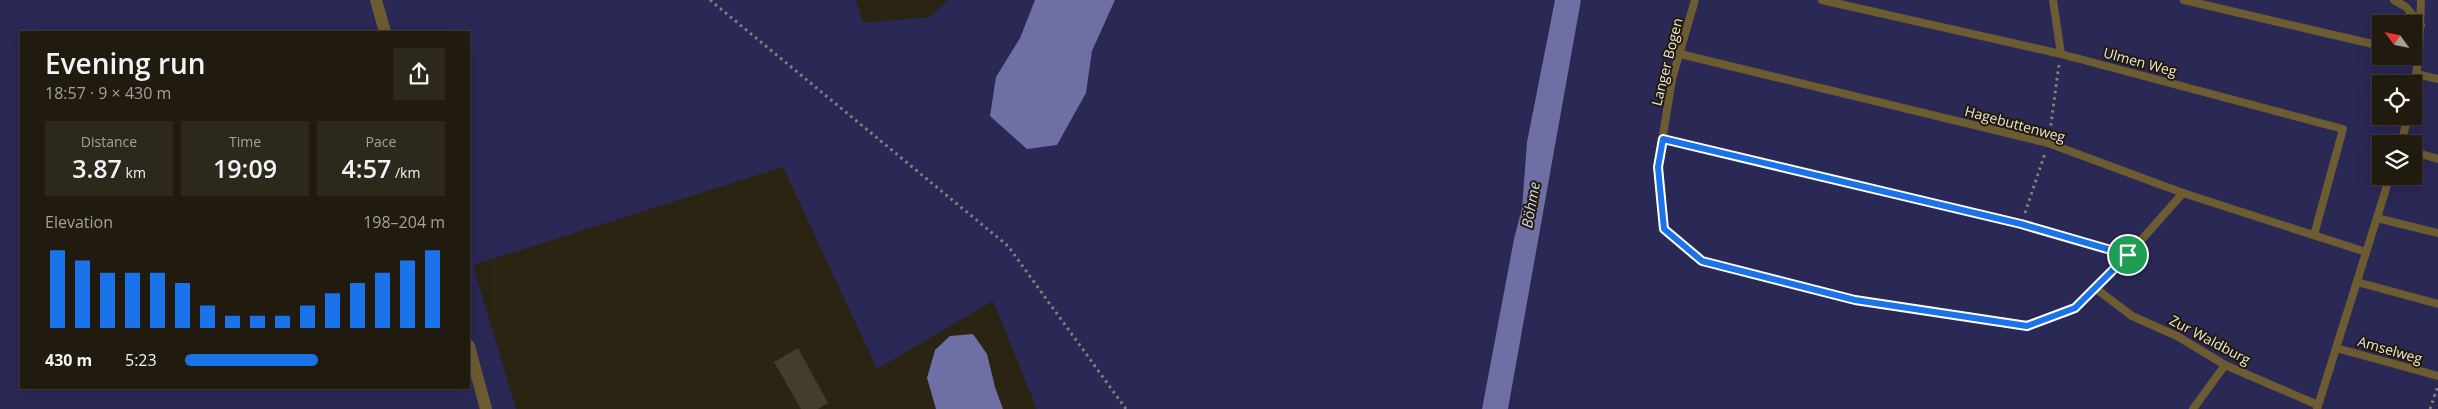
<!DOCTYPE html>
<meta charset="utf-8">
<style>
body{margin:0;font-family:"Open Sans",sans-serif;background:#2d281c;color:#f1f3f6;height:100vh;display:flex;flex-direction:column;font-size:19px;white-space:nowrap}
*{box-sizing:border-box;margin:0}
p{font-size:16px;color:#a2a19e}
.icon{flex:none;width:28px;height:28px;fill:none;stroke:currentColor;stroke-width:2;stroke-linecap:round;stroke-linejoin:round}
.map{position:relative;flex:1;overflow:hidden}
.side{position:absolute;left:20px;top:31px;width:450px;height:358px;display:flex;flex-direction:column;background:#201b0e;border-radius:0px;box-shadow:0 5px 20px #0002,0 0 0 1px #3d392e}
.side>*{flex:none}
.needle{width:32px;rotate:303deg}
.buttons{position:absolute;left:2372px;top:15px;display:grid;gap:10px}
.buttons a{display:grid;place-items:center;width:50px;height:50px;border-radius:0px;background:#201b0e;box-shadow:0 5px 20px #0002,0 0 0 1px #3d392e;font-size:25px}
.pin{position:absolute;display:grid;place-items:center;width:42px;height:42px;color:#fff;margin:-21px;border:2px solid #fff;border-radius:50%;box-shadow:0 1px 5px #0007}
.round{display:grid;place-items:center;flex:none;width:52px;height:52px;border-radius:0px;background:#2d281c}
.headline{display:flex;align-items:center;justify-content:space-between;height:85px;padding:0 25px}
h1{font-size:28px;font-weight:600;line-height:38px}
.figures{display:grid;grid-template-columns:repeat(3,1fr);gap:8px;height:85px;padding:5px 25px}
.figures div{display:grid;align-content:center;border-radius:0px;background:#2d281c;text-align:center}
.figures b{font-size:25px;font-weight:600}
.figures small{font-size:14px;font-weight:400}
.figures p{font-size:14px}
.chart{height:140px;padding:10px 25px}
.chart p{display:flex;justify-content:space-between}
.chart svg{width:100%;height:90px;margin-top:5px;stroke:#1a73e8;stroke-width:6}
ul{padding:0 25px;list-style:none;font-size:16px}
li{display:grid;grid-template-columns:80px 60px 1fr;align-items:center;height:38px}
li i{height:12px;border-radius:6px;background:#1a73e8}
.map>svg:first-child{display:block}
.green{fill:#2a2855;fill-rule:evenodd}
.water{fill:#6e6fa4}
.building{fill:#453d2b}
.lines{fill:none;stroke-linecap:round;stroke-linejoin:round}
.path{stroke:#878173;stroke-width:3;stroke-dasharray:2.5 4;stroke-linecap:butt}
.lane{stroke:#6d5b31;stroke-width:8}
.street{stroke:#6d5b31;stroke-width:12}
.route-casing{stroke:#fff;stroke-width:10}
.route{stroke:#1a73e8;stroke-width:6}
.labels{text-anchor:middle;stroke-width:4;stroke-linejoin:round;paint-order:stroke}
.street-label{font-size:14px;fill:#ebe6db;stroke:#221a0a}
.water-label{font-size:15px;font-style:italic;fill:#d4d6f6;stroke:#221a0a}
</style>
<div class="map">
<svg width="2438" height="409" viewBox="0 0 2438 409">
<rect width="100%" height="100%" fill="#2b2413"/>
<!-- green -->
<g class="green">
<path d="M0,0H856L863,23L930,17L948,0H1035L1020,38L996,77L1086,93L1092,51L1115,0H1555L1527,142L1522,208L1514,239L1482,409H1037L993,301L877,369L783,167L473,265L516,409H0ZM21,32H469V388H21Z"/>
<path d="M1581,0H2438V409H1508ZM2381,24H2414V56H2381ZM2381,84H2414V116H2381ZM2381,144H2414V176H2381Z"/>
</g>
<!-- water -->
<g class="water">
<path d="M1035,0H1115L1092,51L1086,93L1057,145L1027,149L990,116L996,77L1020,38Z"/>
<path d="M1555,0H1581L1508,409H1482L1514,239L1522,208L1527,142Z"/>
<path d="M973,334L987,354L995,387L1003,409H936L927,378L935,350L950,336Z"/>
</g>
<!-- building -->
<path class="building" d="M798,348L828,403L818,409H801L774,362Z"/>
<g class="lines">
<!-- path -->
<g class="path">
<path d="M710,0L1008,246L1126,409"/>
<path d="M2050,132L2059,64"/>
<path d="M2025,213L2045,153"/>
<path d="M2430,409L2438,386"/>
</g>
<!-- lane -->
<g class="lane">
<path d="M1695,0L1672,79L1658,167L1664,229L1702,261L1855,300L2027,325L2075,308L2128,255L2183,193"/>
<path d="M1822,0L2061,54L2343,129L2314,235"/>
<path d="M2053,0L2061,54"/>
<path d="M2184,0L2381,46"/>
<path d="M2394,0L2406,7L2421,25"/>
<path d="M1680,54L2048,143L2183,193L2366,252"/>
<path d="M2417,74L2438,79"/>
<path d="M2414,91L2419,51L2421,0"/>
<path d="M1663,139L2021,224L2128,255"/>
<path d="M2401,144L2408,116"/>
<path d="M2414,152L2438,159"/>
<path d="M2377,218L2438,233"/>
<path d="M2357,282L2438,304"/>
<path d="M2095,288L2132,316L2177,336L2225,365L2318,405"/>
<path d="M2336,348L2438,376"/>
<path d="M2193,409L2225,365"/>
<path d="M2317,409L2390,176"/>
</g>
<!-- street -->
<g class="street">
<path d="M376,0L385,32"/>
<path d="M469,346L486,409"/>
</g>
</g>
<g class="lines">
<!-- route casing -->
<g class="route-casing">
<path id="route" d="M1663,139L2021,224L2128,255L2075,308L2027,326L1855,300L1702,261L1664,229L1658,167Z"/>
</g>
<!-- route -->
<use href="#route" class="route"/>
</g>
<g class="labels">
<!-- street labels -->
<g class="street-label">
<text transform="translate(1667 62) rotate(-76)" y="5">Langer Bogen</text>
<text transform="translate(2140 62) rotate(15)" y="5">Ulmen Weg</text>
<text transform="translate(2015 124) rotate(15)" y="5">Hagebuttenweg</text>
<text transform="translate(2210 340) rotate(28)" y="5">Zur Waldburg</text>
<text transform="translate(2390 350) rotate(16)" y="5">Amselweg</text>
</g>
<!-- water labels -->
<g class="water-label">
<text transform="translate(1531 205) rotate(-80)" y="5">Böhme</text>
</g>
</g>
</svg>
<div class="buttons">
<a><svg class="needle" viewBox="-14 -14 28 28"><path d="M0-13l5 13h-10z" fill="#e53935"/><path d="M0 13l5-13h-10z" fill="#a2a19e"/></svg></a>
<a><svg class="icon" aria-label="locate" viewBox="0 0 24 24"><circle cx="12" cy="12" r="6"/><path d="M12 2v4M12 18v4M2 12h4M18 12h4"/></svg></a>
<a><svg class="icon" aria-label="layers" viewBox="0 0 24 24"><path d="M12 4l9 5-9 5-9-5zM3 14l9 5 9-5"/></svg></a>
</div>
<div class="pin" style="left:2128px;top:255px;background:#1e9e55"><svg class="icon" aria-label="arrive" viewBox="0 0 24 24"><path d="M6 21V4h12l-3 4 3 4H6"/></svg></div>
<section class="side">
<div class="headline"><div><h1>Evening run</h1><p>18:57 · 9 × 430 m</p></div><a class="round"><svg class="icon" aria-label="share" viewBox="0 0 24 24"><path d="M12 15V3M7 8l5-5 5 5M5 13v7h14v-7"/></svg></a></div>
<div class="figures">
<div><p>Distance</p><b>3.87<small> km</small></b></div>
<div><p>Time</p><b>19:09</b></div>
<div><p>Pace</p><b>4:57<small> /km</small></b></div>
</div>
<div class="chart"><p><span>Elevation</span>198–204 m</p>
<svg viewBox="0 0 160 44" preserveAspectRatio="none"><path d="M5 44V6M15 44V11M25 44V17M35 44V17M45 44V17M55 44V22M65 44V33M75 44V38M85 44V38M95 44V38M105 44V33M115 44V27M125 44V22M135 44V17M145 44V11M155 44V6"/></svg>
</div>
<ul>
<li><b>430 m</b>5:23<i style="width:51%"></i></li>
</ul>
</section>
</div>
